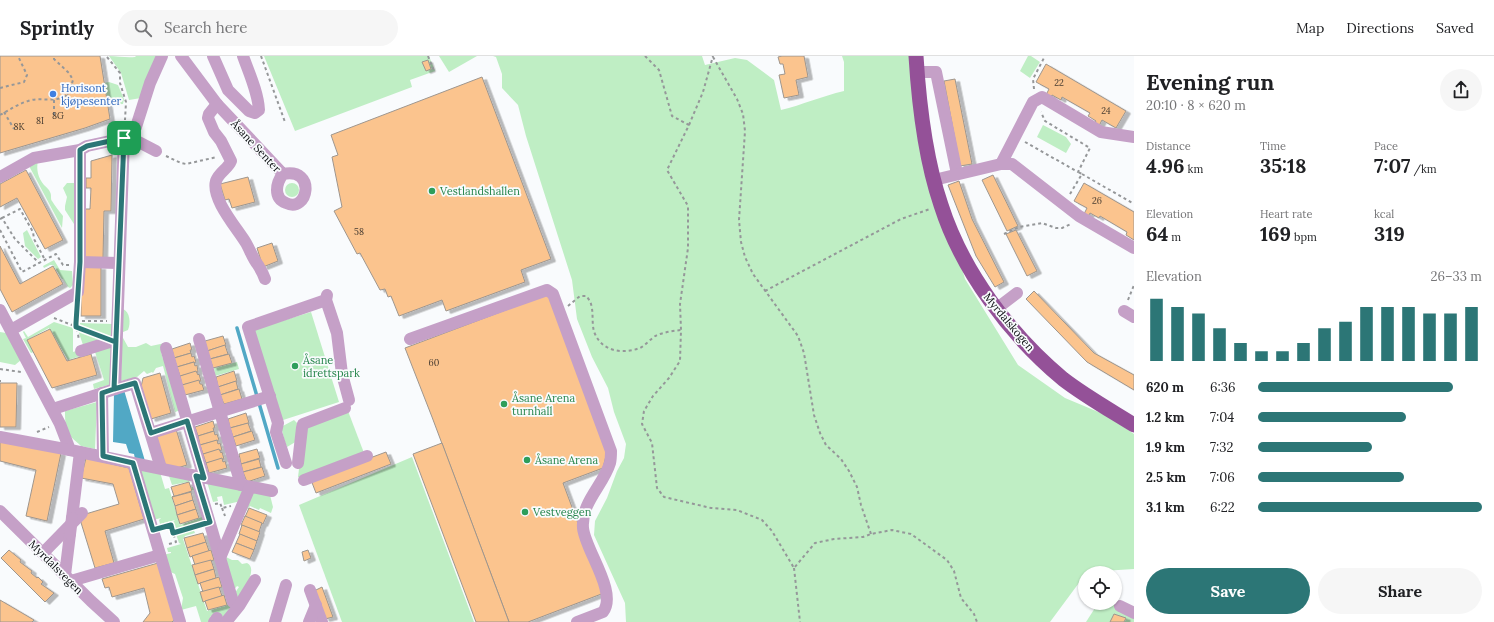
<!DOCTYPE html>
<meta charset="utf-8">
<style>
body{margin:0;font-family:Lora,serif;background:#f6f6f6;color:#202124;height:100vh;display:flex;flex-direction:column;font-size:15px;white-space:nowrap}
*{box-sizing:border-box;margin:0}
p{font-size:13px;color:#757577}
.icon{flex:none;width:22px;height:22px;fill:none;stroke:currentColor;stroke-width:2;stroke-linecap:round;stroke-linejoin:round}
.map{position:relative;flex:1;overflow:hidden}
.drawer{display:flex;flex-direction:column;background:#fff;width:360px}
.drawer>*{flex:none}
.tools{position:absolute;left:1078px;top:510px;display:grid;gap:8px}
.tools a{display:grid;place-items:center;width:44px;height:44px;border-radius:50%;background:#fff;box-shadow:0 1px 3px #0004;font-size:20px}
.pin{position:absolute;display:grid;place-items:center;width:34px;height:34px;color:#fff;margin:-17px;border-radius:8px;box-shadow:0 2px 6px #0006}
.round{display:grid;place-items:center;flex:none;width:42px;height:42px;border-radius:21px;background:#f6f6f6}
.head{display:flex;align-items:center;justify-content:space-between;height:68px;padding:0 12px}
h1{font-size:22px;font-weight:700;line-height:30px}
.metrics{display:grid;grid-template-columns:repeat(3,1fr);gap:6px;height:68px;padding:4px 12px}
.metrics div{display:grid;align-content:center}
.metrics b{font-size:20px;font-weight:700}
.metrics small{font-size:11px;font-weight:400}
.metrics p{font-size:11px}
.chart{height:112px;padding:8px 12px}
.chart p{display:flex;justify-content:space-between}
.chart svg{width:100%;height:72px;margin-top:4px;stroke:#2c7676;stroke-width:6}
.cta{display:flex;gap:8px;margin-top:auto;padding:8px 12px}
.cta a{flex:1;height:46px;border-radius:24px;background:#2c7676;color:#fff;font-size:16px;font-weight:700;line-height:46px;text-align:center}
.cta a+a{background:#f6f6f6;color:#202124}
ul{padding:0 12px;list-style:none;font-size:13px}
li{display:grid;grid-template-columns:64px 48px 1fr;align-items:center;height:30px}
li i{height:10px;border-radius:5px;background:#2c7676}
header{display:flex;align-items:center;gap:24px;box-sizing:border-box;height:56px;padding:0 20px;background:#fff;border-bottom:1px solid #e0e0e0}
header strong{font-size:19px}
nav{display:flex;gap:22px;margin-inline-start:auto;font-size:14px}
.search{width:280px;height:36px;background:#f6f6f6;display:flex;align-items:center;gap:10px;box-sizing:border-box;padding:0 14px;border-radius:22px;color:#757577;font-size:15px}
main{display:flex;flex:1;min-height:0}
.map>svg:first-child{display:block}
.green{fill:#bfeec4}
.water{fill:#51a8c5}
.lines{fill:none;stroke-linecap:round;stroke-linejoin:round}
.stream{stroke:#51a8c5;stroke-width:3.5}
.building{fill:#fbc48e;stroke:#9e968e;filter:url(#shadow)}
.path{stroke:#959799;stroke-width:2;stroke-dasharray:3 3;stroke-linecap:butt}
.minor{stroke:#c5a0c7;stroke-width:12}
.major{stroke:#945198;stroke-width:15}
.minor-bridge{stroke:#c5a0c7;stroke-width:12}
.route-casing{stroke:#fff;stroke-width:8}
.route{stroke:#2c7676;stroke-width:5}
.shop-dot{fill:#3f7fe0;stroke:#f9fbfd;stroke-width:1.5}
.leisure-dot{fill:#2e9e5b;stroke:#f9fbfd;stroke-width:1.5}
.labels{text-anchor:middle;stroke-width:3.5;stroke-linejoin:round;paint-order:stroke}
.number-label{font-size:9px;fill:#463b30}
.shop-label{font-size:11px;fill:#366cbe;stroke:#f9fbfd;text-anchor:start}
.street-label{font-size:11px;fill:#0a0d10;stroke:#f9fbfd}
.leisure-label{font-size:11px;fill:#27864d;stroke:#f9fbfd;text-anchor:start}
</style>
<header>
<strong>Sprintly</strong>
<div class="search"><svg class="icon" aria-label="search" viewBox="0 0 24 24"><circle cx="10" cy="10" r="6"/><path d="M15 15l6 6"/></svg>Search here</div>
<nav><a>Map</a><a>Directions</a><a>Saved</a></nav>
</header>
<main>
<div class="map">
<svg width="1134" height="566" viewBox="0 0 1134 566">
<defs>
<filter id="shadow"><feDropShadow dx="4.5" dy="2.5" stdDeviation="0" flood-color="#0004"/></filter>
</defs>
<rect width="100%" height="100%" fill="#f9fbfd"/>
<!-- green -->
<g class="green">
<path d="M109,0C118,0 126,2 135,1L136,0H157L141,42L129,44L121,17Z"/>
<path d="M264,0H429L435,15L410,24L412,31L295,75Z"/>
<path d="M439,0H477L449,16Z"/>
<path d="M493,0H702L705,9L735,2L747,4L774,24L781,54C802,49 822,40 844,35V6L842,0H915L939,132L965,223L1018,309L1065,342L1108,360L1134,378V513L1087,516L1050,566H626L625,547L594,479L595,465L607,442L617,415L624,402L626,388L614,356L608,332L592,301L577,263L572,224L526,80L518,49L502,32V18L496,1Z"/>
<path d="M1028,0H1031L1040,6L1030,22L1020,15Z"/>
<path d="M109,26L118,29L124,43L123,48L107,49L104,27Z"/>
<path d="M1043,69L1066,81L1071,88L1066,97L1037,81Z"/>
<path d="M38,105C36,113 38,122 44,129C46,131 49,133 50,136C52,139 50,143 52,145C55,150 59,155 63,160L62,172L28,108Z"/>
<circle cx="292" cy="134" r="7"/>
<path d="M67,127H74V168L65,154V150L67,141L63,132Z"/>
<path d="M27,174L41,201L38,203L25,190L23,177Z"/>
<path d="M54,204L60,214L72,215L73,229L70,232L68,231L63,223H62L53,209H50L44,212L43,210Z"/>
<path d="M123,253C130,256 131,267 128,274L123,276L122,280L128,291H136L146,287L151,290L165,287L164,295L161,296L163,303H166L181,354L175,356L163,310L156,312L153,317L152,316L147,318L144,315L137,321L121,325Z"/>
<path d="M311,256L339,346L280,365L252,274Z"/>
<path d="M54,266L73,272V296L79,294L81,300L68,304L49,272L27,284L34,296L31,297L23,283L26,282L23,276L24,275L28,281Z"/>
<path d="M79,267L113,268V279L105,281L104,284L84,292L78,274L86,277L88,273L79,270Z"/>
<path d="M0,276L6,277L21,304L15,309L0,306Z"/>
<path d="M107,290L113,293L112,328L94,333L93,328L104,324L95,296Z"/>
<path d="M237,306L239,313L215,320L214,312Z"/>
<path d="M97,346L95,393L81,390C78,387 74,384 71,381C65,374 65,363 65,355Z"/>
<path d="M348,355L364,397L303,422L298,421L304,371Z"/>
<path d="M294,364L298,368L297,385L287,391L285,386L281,371Z"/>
<path d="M412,401L474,566H342L299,449Z"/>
<path d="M137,411L160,416L165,433L169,432L180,469L202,461L194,434H192L191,431H194L193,425L172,429L168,417L194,423L207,464L175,473L173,466L175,464L160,468L159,464L161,462L153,464Z"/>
<path d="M207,426L245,434L241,445L224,449L222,440L217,441L218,445L213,446Z"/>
<path d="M251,435L270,439L273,451L271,457L260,452L259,454L250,450L246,455Z"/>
<path d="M193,472L195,477L185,480L183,483L207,555L232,547L234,548L222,565L211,560L208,566H201L196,550L181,554L183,542L175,518L168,515L163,499L171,497V496H168L167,492L181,488L179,487L176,478Z"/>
<path d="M224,500L232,504H238L242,508L247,507C259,513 242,535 238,544L234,538L239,531L237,530L233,535Z"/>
<path d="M1105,549H1114L1134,560V566H1086L1095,552Z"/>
</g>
<!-- water -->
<path class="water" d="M124,334L145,405L135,403L134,398L129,397L126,388L113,386L114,337Z"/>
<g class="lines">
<!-- stream -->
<path class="stream" d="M237,272L278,412"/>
</g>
<!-- building -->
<g class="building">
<path d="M0,0H100L110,63L85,72L0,97Z"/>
<path d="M782,0H804L808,21L796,24L799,39L784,42L779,19L785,18L783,8H780L778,1Z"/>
<path d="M428,4L431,13L426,15L422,6Z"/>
<path d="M1046,8L1126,55L1116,72L1102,64L1099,70L1094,68L1096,65L1088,60L1090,57L1062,41L1061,44L1052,39L1050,42L1046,39L1049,33L1036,26Z"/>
<path d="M482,21L551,203L521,214L525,226L446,255L442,244L399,260L391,240L388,241L385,233L380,234L360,197L357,198L334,155L342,151L332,101L338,99L331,79Z"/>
<path d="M955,23L972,108L960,110L944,25Z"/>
<path d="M112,99L111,155H104L103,203H83L84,153H90L91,132H86V122H91V105Z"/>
<path d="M26,114L63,184L45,193L17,142L0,151V128Z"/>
<path d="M993,119L1018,170L1007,175L982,124Z"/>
<path d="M248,121L255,146L232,152L229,143L225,144L220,128Z"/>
<path d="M959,125L972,163L1004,226L995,231L976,200L948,129Z"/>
<path d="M1084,127L1134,156V184L1126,179L1127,176L1100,160L1099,162L1090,157L1088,161L1084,158L1087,152L1074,145Z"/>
<path d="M1016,174L1037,215L1027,220L1006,178Z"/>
<path d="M272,187L278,205L263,211L257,192Z"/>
<path d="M0,190L20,228L53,210L63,228L12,256L0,233Z"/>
<rect x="81" y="211" width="20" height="49"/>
<path d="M1034,235L1094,297L1134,319V334L1087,306L1026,243Z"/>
<path d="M548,238L607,396L603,412L563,427L604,537L528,566H509L432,361L405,292Z"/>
<path d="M50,273L67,305L91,298L97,319L52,332L27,284Z"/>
<path d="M223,280L226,289L207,295L205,285Z"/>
<path d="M190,287L192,294H190L191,297L174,302L172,293Z"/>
<path d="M225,289L228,298L210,303L207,295Z"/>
<path d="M191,297L192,301L194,300L196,306L194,307V306L177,311L174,302Z"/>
<path d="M229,298L232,307L213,312L210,303Z"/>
<path d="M194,306L195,310L197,309L198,316L180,320L177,311Z"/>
<path d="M196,315L198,319L199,318L201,325L182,329L180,320Z"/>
<path d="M234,315L237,325L218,331L216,321Z"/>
<path d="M160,317L171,357L151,363L141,331L143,322Z"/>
<path d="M199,324L200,328H202L204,334L185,339L182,329Z"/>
<path d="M236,325L238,333L220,339L218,331Z"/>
<path d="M0,327H17L16,371H0Z"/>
<path d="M239,333L242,343L224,348L220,339Z"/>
<path d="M246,357L249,367L230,372L228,363Z"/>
<path d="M213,365L215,372H213L214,375L198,380L195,371Z"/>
<path d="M248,367L251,375L233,381L230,372Z"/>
<path d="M176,373L187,409L177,412L164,409L156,380Z"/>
<path d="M214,375L215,379L217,378L219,384L200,389L198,380Z"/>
<path d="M252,375L255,384L236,390L233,381Z"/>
<path d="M217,384L218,388L220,387L222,394L203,398L200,389Z"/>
<path d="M0,385L61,397L47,465L26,460L36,414L0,405Z"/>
<path d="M442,387L509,566H476L413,398Z"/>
<path d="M219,393L221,397L222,396L224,403L206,407L203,398Z"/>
<path d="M257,393L260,402L241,408L239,398Z"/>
<path d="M386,396L391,408L316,437L311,424Z"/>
<path d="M86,402L129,412L144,463L105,475L114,507L95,512L79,460L119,448L113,428L81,422Z"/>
<path d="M222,402L223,406L225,405L227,412L209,417L206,407Z"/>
<path d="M259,403L261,411L243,416L241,408Z"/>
<path d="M262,411L265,420L247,426L243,416Z"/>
<path d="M189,426L192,435L172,441L174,440L171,431Z"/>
<path d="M191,436L193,444L175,450L172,441Z"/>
<path d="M193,444L196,453L177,459L175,450Z"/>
<path d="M249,452L267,459L263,468L245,461Z"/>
<path d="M196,453L199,462L180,468L177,459Z"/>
<path d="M245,460L262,467L259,476L241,469Z"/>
<path d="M242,469L260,476L257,485L239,478Z"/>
<path d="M203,477L206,486L187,492L184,482Z"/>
<path d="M240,478L257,485L254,494L236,487Z"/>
<path d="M206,486L209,495L190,501L187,492Z"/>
<path d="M236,487L254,494L250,503L232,496Z"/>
<path d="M9,494L21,504L20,506L32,515L31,517L37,522L38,521L43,526L41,528L54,537L45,546L1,502Z"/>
<path d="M211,494L214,504L195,509L192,500Z"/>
<path d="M308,494L311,502L304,505L302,496Z"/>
<path d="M211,504L214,513L195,519L192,509Z"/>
<path d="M158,507L175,563L172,566H143L150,557L144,532L112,541L109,531L105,532L102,523Z"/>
<path d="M214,513L216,522L198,528L195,519Z"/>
<path d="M219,521L222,531L203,536L200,527Z"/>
<path d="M219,531L222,540L203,546L200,536Z"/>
<path d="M322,531L333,561L325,563L314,535Z"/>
<path d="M224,539L227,549L208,554L205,545Z"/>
<path d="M0,544L34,564L32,566H0Z"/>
<path d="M1114,558L1126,562L1124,566H1110Z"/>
</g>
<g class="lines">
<!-- path -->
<g class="path">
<path d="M261,0L285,66"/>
<path d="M428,0L434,15"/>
<path d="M645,0L659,14L672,60L689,69L667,114L688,150V192L680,248L681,274L680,305L669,322L653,340L644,355L642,368L652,387L657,432L664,441L711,452L737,454L762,464L772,475L794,512L815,487L834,483L863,481L871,478L892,474L911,478L947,504L954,515L961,542L974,558L977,566"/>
<path d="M107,1L120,17V27L126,46L125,64"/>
<path d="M713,1L737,43L743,58L745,75L739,164L741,186L745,201L753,218L798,280L804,297L814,359L820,377L826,389L841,403L849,415L857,431L861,449L871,478"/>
<path d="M71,29L83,32"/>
<path d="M0,32L24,26L27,19L18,0"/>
<path d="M1034,33L1033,23L1045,0"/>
<path d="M65,39L78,50"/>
<path d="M54,44V60"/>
<path d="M4,56L14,73"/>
<path d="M0,59C9,54 18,48 28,45C41,40 60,49 69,36C71,32 72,27 73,24L69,17L54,3V0"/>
<path d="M689,69L703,36L713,0"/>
<path d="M1025,86L1078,116L1090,92L1045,65L1041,56"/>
<path d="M166,100L181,107L186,108L217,101"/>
<path d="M1082,118L1134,148"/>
<path d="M1070,138L1082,118L1078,116"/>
<path d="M2,162L20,153L33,176L34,183L45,204"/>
<path d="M0,163L2,162L15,183L39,207"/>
<path d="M0,174L22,216L56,198L63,209H69"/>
<path d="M1004,178L1019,171L1042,167L1056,172H1062L1071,168"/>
<path d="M765,235L901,163L930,153"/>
<path d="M1128,244L1134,229"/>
<path d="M77,249L76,267L79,284"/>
<path d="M568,250L580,240H586C588,242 590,245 591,248C594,258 591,269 595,278C603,296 623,298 640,292C646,289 651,282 657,279C665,276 673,275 681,274"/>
<path d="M54,262L95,278"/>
<path d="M76,265H107"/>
<path d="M0,313L21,316"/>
<path d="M0,325H1"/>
<path d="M37,376L49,371"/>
<path d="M215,448L220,447L222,452L231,450"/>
<path d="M222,452L225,460"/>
<path d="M163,471L171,469L173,477L199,469"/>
<path d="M169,488L176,486L173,477"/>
<path d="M794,512L800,566"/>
</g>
<!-- minor -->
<g class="minor">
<path d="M181,0L217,48L283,118C276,127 273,142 286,147C308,158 317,111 283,118"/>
<path d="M213,0L228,34L249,55L255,57L259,54C258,36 249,17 243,0"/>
<path d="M917,16H936L956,113"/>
<path d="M217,48L209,58L208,62L214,76L221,85L231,105C228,113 219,116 216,125C211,143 237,172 246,187C250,194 253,203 258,209C261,214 263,217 265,223"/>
<path d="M124,82H131L156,95"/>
<path d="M131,82L136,71L150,27L162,0"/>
<path d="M1001,108L1033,46L1042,41L1101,76L1134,81"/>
<path d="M0,121L34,102L80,94L87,90L124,82L115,333L53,353"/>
<path d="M934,124L1001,108H1012L1079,160L1134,192"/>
<path d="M80,206L118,207"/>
<path d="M327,239L326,244L337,277L342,318L349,344"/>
<path d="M996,253L1017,237"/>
<path d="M0,254L60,368L70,394L196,420L233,546"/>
<path d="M1124,255L1134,261"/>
<path d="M11,274L78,236L80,206V94"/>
<path d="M199,283L241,429"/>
<path d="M410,283L547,234L553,238L611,395C611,399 611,403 610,407C603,430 581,446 583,472C585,494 618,536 603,556L577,566"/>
<path d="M166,292L204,422"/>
<path d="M81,295L116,284"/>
<path d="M115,333L135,327L161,412"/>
<path d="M102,337L103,400"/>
<path d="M151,377L270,340"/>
<path d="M0,381L70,394"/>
<path d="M133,407L180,566"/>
<path d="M286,407L276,376L278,367L248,271L326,244"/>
<path d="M298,407L302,372L303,368L345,352"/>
<path d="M197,420L272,435"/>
<path d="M304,424L367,400"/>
<path d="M0,455L91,545L114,566"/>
<path d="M72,462L80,396"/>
<path d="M43,497L82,457"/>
<path d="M220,502L250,431"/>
<path d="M65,519L70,478"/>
<path d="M71,525L160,499"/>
<path d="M310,534L322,566"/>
<path d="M1120,550L1134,557"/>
<path d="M214,566L217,562"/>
<path d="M226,566L239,550L255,524"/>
<path d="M275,566L286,529"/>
<path d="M309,566L316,549"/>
</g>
<!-- major -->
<path class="major" d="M916,0C919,49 925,102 941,149C962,215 1010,279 1063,323C1085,340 1110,354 1134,369"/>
<!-- minor-bridge -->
<path class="minor-bridge" d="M70,478L72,462"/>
</g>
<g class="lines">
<!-- route casing -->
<g class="route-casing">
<path id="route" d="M124,82L114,333L102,337L103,400L133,407L153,474L171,469L173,477L210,466L196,420L204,422L187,365L151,377L135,327L114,333L116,284L113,285L76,271V267L80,206V94L87,90L124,82"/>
</g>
<!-- route -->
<use href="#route" class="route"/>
</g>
<!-- markers -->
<circle class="shop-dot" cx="53" cy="38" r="4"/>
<g class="leisure-dot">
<circle cx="432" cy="135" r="4"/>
<circle cx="295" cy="310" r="4"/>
<circle cx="504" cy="348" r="4"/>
<circle cx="527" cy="404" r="4"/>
<circle cx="525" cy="456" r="4"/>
</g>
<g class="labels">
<!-- number labels -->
<g class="number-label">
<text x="1059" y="30">22</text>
<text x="1106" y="58">24</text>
<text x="58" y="63">8G</text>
<text x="40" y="68">8I</text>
<text x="19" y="74">8K</text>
<text x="1097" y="148">26</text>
<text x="359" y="179">58</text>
<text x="434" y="310">60</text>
</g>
<!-- shop labels -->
<g class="shop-label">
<text x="61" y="36">Horisont<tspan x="61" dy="13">kjøpesenter</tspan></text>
</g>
<!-- street labels -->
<g class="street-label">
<text transform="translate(256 90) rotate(47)" y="4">Åsane Senter</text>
<text transform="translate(1009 266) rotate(50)" y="4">Myrdalskogen</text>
<text transform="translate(56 511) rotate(45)" y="4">Myrdalsvegen</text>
</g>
<!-- leisure labels -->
<g class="leisure-label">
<text x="440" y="139">Vestlandshallen</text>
<text x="303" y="308">Åsane<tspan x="303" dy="13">idrettspark</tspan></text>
<text x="512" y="346">Åsane Arena<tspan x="512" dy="13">turnhall</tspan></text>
<text x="535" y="408">Åsane Arena</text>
<text x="533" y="460">Vestveggen</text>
</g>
</g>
</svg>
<div class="tools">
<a><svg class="icon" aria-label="locate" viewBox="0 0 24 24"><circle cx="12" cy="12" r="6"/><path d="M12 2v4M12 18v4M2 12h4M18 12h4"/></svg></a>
</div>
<div class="pin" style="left:124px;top:82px;background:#1e9e55"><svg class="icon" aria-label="arrive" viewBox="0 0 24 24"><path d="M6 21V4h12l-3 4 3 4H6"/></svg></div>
</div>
<section class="drawer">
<div class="head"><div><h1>Evening run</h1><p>20:10 · 8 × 620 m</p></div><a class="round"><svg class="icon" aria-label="share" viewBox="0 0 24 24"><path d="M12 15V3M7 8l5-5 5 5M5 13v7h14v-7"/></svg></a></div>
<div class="metrics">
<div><p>Distance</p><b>4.96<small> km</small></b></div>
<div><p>Time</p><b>35:18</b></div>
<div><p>Pace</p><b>7:07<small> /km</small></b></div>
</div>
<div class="metrics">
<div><p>Elevation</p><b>64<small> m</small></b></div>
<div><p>Heart rate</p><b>169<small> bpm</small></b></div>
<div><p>kcal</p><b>319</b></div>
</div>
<div class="chart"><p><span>Elevation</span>26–33 m</p>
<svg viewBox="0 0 160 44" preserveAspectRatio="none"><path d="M5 44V6M15 44V11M25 44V15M35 44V24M45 44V33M55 44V38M65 44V38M75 44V33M85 44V24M95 44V20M105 44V11M115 44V11M125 44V11M135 44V15M145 44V15M155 44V11"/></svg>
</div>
<ul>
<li><b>620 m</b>6:36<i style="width:87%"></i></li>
<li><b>1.2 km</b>7:04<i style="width:66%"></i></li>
<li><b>1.9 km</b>7:32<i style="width:51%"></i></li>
<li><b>2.5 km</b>7:06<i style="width:65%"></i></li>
<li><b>3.1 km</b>6:22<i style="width:100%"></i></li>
</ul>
<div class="cta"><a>Save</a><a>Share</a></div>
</section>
</main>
